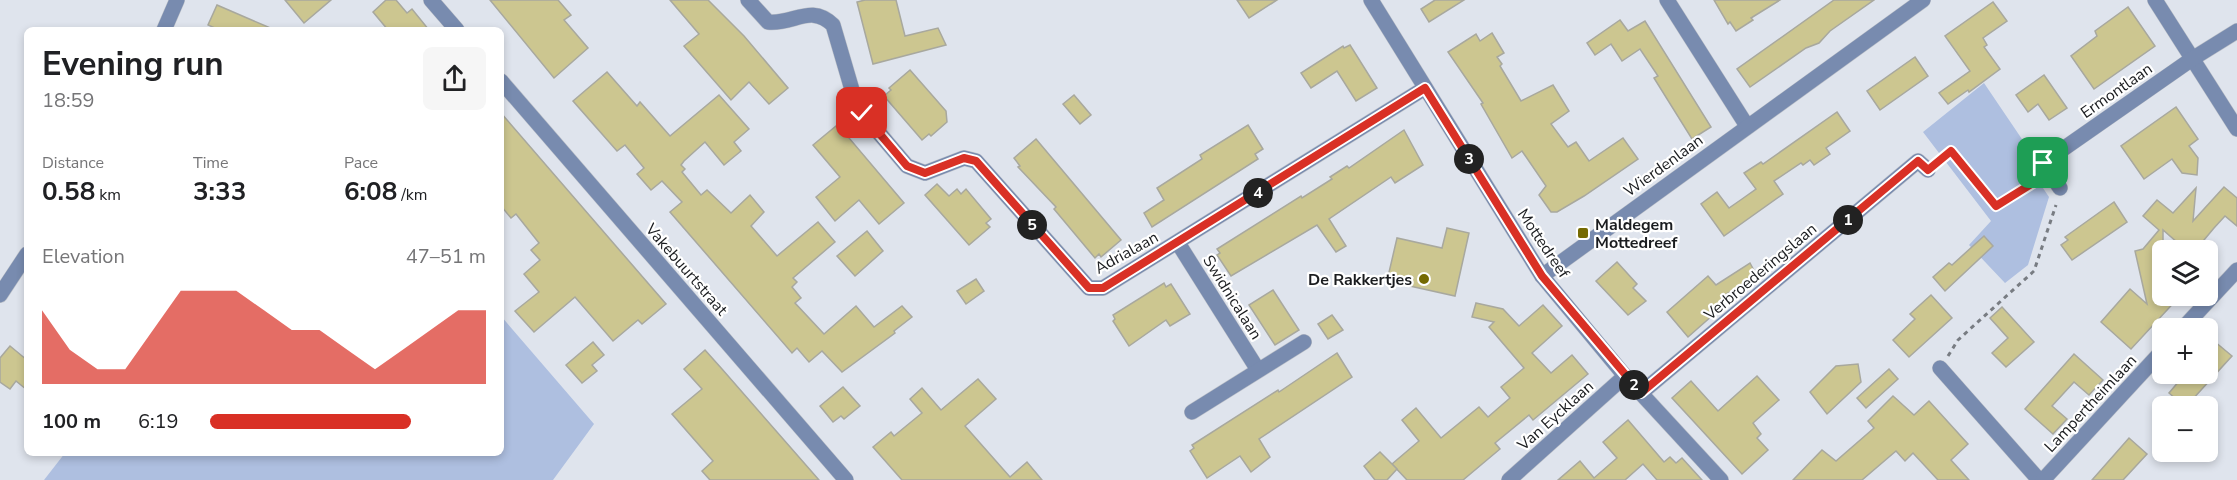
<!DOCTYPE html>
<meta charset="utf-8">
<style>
body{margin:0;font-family:"Nunito Sans",sans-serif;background:#f6f6f6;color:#202124;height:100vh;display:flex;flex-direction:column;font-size:22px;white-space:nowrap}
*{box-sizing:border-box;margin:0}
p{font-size:20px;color:#757577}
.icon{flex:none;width:33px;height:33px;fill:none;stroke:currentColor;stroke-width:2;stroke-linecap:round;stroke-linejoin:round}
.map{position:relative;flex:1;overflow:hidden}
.side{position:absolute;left:24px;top:27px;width:480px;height:429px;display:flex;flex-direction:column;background:#fff;border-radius:9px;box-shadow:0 3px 9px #0003}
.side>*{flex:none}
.tools{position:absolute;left:2152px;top:240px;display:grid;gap:12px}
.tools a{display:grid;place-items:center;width:66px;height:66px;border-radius:9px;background:#fff;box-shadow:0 3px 9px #0003;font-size:30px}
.pin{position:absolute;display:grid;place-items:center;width:51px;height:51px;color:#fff;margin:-26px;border-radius:12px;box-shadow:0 3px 9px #0006}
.km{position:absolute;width:30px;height:30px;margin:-15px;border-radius:50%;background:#222;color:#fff;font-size:16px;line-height:30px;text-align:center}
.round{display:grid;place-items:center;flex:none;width:63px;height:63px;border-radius:9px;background:#f6f6f6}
.summary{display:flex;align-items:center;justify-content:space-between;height:102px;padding:0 18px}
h1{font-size:33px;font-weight:700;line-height:45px}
.metrics{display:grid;grid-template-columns:repeat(3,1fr);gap:9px;height:102px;padding:6px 18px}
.metrics div{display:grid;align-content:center}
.metrics b{font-size:26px;font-weight:700}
.metrics small{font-size:16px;font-weight:400}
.metrics p{font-size:16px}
.chart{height:168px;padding:12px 18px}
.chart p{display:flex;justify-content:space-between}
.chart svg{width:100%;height:108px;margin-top:6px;fill:#d93025;opacity:.7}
ul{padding:0 18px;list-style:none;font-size:20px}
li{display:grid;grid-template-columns:96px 72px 1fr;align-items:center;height:45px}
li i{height:15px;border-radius:8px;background:#d93025}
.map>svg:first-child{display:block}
.green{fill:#aebfe0}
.building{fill:#ccc690;stroke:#a8a89e;stroke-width:1.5}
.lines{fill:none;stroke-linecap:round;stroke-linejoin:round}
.minor-casing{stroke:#bcc0c8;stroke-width:16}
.path{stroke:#787c82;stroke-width:3;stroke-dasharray:4.5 4.5;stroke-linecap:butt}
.minor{stroke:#788baf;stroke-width:15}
.route-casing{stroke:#fff;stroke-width:12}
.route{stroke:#d93025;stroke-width:8}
.poi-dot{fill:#756a02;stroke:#fff;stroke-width:2}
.labels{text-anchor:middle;stroke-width:4.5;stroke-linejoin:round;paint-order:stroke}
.street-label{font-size:16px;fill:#1a1c1f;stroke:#fff}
.poi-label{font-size:16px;font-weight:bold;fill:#1a1c1f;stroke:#fff;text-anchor:start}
</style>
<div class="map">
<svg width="2237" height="480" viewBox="0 0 2237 480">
<rect width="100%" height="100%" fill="#dfe4ed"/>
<!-- green -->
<g class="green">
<path d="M1984,83L2030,151L2022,157L2049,197L2028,265L2005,283L1969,245L1991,221L1923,132Z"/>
<path d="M501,316L594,424L553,480H44L65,453H501Z"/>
</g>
<!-- building -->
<g class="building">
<path d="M285,0H331L304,23Z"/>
<path d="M386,0H396L407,13L412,9L429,30H388L373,12Z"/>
<path d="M490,0H558L571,15L564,20L588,48L554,78Z"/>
<path d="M670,0H708L744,36L788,88L769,104L749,82L731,100L684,46L699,34Z"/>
<path d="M865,0H896L905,36L938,28L946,45L873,64L857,2Z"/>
<path d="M1237,0H1277L1249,18Z"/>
<path d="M1435,0H1464L1429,22L1421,9Z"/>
<path d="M1714,0H1780L1751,18L1753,20L1736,31L1730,22L1728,24Z"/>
<path d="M1834,0H1874L1830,31L1819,43L1806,48L1750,87L1737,69Z"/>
<path d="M1993,2L2007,21L1983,38L1987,45L1984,47L2000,69L1969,92L1968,90L1948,104L1939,93L1970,71L1945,36Z"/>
<path d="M217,5L275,30H219L208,25Z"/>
<path d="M2128,7L2155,46L2094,89L2071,56L2097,36L2095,31Z"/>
<path d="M1620,20L1628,31L1645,21L1711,127L1692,139L1654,78L1658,76L1640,49L1622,61L1611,44L1595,55L1587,43Z"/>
<path d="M1492,33L1504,53L1497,57L1502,64L1500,66L1521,101L1553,85L1569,111L1551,124L1568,147L1576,142L1589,161L1623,138L1638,159L1584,196L1557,212H1551L1539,195L1546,186L1522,151L1512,158L1481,104L1483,103L1448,52L1476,34L1480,41Z"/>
<path d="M1350,45L1377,88L1356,101L1337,71L1311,88L1301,73L1343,46L1344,48Z"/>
<path d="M1915,57L1928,76L1880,110L1867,91Z"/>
<path d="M910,70L946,111L947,122L931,136L929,134L922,140L884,96L891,90L889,88Z"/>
<path d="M607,72L637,106L640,102L670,136L719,95L749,129L734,142L741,151L724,165L705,142L684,161L681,165L685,169L682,172L701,195L707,190L731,213L750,195L764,212L751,226L777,256L818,222L835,242L793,278L797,282L792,287L801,298L795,303L824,334L856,306L874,327L902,306L912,317L894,331L895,333L842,372L822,351L809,362L797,348L792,353L670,212L682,202L662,181L651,190L637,174L644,168L625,145L617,151L573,101Z"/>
<path d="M2044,75L2067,108L2049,120L2038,104L2028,112L2016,95Z"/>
<path d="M1074,95L1091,115L1080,124L1063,104Z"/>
<path d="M2176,107L2198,139L2189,146L2198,158L2197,175L2182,173L2172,159L2144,179L2121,146Z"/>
<path d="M1837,112L1850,131L1826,148L1830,154L1814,165L1810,160L1803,165L1801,163L1774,181L1783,194L1724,236L1701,204L1717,192L1729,208L1742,199L1756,189L1744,173L1761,162L1763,164Z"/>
<path d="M501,113L666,304L642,324L638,320L613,341L575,297L534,332L515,311L539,292L524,274L540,260L531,250L539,243L516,214L511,218L501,206Z"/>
<path d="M1248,125L1263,149L1255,154L1258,159L1152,227L1144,213L1164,200L1157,188L1202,159L1200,155Z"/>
<path d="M836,126L843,133L844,132L904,203L879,224L859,200L835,221L816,197L840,177L813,145Z"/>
<path d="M1404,130L1423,165L1395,183L1391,177L1329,219L1346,246L1336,252L1317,225L1231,276L1217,255L1220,253L1217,249L1301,196L1302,198L1332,179L1330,177L1347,166L1349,168Z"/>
<path d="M1036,139L1121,240L1101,257L1099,254L1095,258L1054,209L1056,207L1018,167L1020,166L1014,158Z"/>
<path d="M937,184L949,196L957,189L961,194L966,189L991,219L986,223L990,227L969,245L925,195Z"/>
<path d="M2224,187L2237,198V226L2225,216L2214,228L2204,240L2215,250H2186L2163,230V296H2180L2131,349L2101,322L2130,289L2147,304L2135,251L2143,249L2159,230L2143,216L2157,200L2173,213L2196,188L2193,221Z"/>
<path d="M2114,202L2127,222L2072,260L2061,245L2068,240L2065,237Z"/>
<path d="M1447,228L1469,233L1455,296L1387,281L1397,238L1442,248Z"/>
<path d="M867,231L883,251L855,276L837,256Z"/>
<path d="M1984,236L1993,246L1945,291L1933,277L1949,263L1952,265Z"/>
<path d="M1617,262L1637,284L1633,288L1646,301L1628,315L1596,281Z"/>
<path d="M1750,263L1757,276L1725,295L1730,300L1688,337L1667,312L1708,276L1716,285Z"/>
<path d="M976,279L984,291L966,304L957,291Z"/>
<path d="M1164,283L1166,287L1171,284L1190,314L1170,326L1166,320L1129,346L1113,321L1115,319L1113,315Z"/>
<path d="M1273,290L1299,330L1275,345L1249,305Z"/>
<path d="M1931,295L1952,318L1909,357L1893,340L1915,319L1910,314Z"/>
<path d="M1476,303L1503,309L1519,326L1543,305L1562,326L1532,353L1551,373L1572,355L1588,374L1533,420L1529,415L1495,443L1500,449L1463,480H1407L1392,464L1419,441L1402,420L1416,408L1441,438L1479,407L1488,417L1510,398L1501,387L1524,368L1489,327L1494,322L1472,317Z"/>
<path d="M2002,307L2034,342L2006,367L1992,353L2008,338L1990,318Z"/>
<path d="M1332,315L1343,330L1328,339L1318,324Z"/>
<path d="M2208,336L2232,356L2192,400L2184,406L2169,393L2185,374H2208Z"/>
<path d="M593,342L604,355L592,365L597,371L582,383L566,365Z"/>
<path d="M10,346L27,360V390L16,381L10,389L0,382V358Z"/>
<path d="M705,350L722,369L819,480H710L702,471L713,461L672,414L702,389L684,369Z"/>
<path d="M1337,353L1352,377L1259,439L1270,457L1251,472L1240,456L1207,478L1190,451L1194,448L1192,445L1278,390L1279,392Z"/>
<path d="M2074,354L2103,380L2089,395L2074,382L2052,406L2067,419L2053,434L2025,409Z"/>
<path d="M1858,364L1861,382L1827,414L1810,392L1836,366Z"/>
<path d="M1889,369L1898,379L1866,408L1857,398Z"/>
<path d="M1757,376L1779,400L1753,423L1761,434L1757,438L1768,450L1742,474L1672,398L1691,381L1718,411Z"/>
<path d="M978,379L996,399L965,426L1010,477L1027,462L1042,480H902L873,447L891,432L894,436L922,413L910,399L922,388L941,410Z"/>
<path d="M843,387L860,406L844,419L841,416L833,422L820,406Z"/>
<path d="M1893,396L1914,415L1929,401L1968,444L1951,460L1969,480H1938L1913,453L1905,461L1896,451L1862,480H1793L1822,450L1836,461L1874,428L1868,421Z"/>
<path d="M1628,420L1664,462L1670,457L1676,463L1682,458L1702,480H1657L1643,464L1625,480H1558L1580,461L1594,478L1617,458L1603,442Z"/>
<path d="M2129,438L2147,454L2123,480H2092Z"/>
<path d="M1380,452L1397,469L1387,480H1375L1364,466Z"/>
</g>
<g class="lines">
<!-- minor casing -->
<g class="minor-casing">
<g id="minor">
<path d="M431,0L457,30"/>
<path d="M748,0L768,22C793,25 811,3 833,25L855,100L862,113L907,166L925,173L964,158L976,161L1089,288H1103L1425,88"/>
<path d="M1371,0L1542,276L1625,376L1721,480"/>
<path d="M1667,0L1747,126"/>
<path d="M2155,0L2237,129"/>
<path d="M164,30L177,0"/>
<path d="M501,81L846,480"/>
<path d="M2060,188L2043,163L2192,59L2237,31"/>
<path d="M1178,243L1258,370"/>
<path d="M1542,276L1923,0"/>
<path d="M0,295L27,254"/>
<path d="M2183,328L2237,270"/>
<path d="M1940,368L2039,480"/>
<path d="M1641,393L1918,161L1928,170"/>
<path d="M1192,412L1304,342"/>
<path d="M1509,480L1625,376"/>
<path d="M2043,480L2163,350"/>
</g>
</g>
<!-- path -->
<g class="path">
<path d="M1940,160L1951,151L1996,206L2035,182"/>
<path d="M1948,356L1958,340L2034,271L2056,205"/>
</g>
<!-- minor -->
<use href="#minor" class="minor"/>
</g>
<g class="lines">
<!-- route casing -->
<g class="route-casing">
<path id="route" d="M862,113L907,166L925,173L964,158L976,161L1089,288H1103L1425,88L1542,276L1641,393L1918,161L1928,170L1951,151L1996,206L2049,173L2043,163"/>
</g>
<!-- route -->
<use href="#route" class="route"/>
</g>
<!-- markers -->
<g class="poi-dot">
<rect x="1577" y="227" width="12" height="12" rx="3"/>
<circle cx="1424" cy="279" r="6"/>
</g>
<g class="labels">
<!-- street labels -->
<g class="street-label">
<text transform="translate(2116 90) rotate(-35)" y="6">Ermontlaan</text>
<text transform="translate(1663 165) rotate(-36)" y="6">Wierdenlaan</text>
<text transform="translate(1544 243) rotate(56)" y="6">Mottedreef</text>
<text transform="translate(1126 252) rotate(-29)" y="6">Adrialaan</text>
<text transform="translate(687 269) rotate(49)" y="6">Vakebuurtstraat</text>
<text transform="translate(1760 271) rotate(-40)" y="6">Verbroederingslaan</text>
<text transform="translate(1233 297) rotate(58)" y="6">Swidnicalaan</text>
<text transform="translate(2090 403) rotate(-47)" y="6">Lampertheimlaan</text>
<text transform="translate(1555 415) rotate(-42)" y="6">Van Eycklaan</text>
</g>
<!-- poi labels -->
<g class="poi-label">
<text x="1595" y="230">Maldegem<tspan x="1595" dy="18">Mottedreef</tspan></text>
<text x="1412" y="285" text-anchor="end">De Rakkertjes</text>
</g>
</g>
</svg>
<div class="tools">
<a><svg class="icon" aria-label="layers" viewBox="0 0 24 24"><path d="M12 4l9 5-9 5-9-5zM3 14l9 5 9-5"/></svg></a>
<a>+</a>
<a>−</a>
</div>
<div class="pin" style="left:2043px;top:163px;background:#1e9e55"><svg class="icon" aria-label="arrive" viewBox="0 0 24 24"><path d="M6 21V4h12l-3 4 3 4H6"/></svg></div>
<div class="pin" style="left:862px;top:113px;background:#d93025"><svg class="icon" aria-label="check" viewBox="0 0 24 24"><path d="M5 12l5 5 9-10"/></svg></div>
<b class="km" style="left:1848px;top:220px">1</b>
<b class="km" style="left:1634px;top:385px">2</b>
<b class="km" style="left:1469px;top:159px">3</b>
<b class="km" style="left:1258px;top:193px">4</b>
<b class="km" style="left:1032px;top:225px">5</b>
<section class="side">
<div class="summary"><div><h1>Evening run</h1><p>18:59</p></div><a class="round"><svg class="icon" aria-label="share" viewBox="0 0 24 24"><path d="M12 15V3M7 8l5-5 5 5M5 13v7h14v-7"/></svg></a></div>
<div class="metrics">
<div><p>Distance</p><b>0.58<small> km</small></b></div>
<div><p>Time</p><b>3:33</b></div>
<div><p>Pace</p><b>6:08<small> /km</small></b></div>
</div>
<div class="chart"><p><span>Elevation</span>47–51 m</p>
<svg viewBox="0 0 160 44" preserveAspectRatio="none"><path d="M0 44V14L10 30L20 38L30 38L40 22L50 6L60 6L70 6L80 14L90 22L100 22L110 30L120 38L130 30L140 22L150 14L160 14V44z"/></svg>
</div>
<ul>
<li><b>100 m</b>6:19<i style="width:73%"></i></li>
</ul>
</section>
</div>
